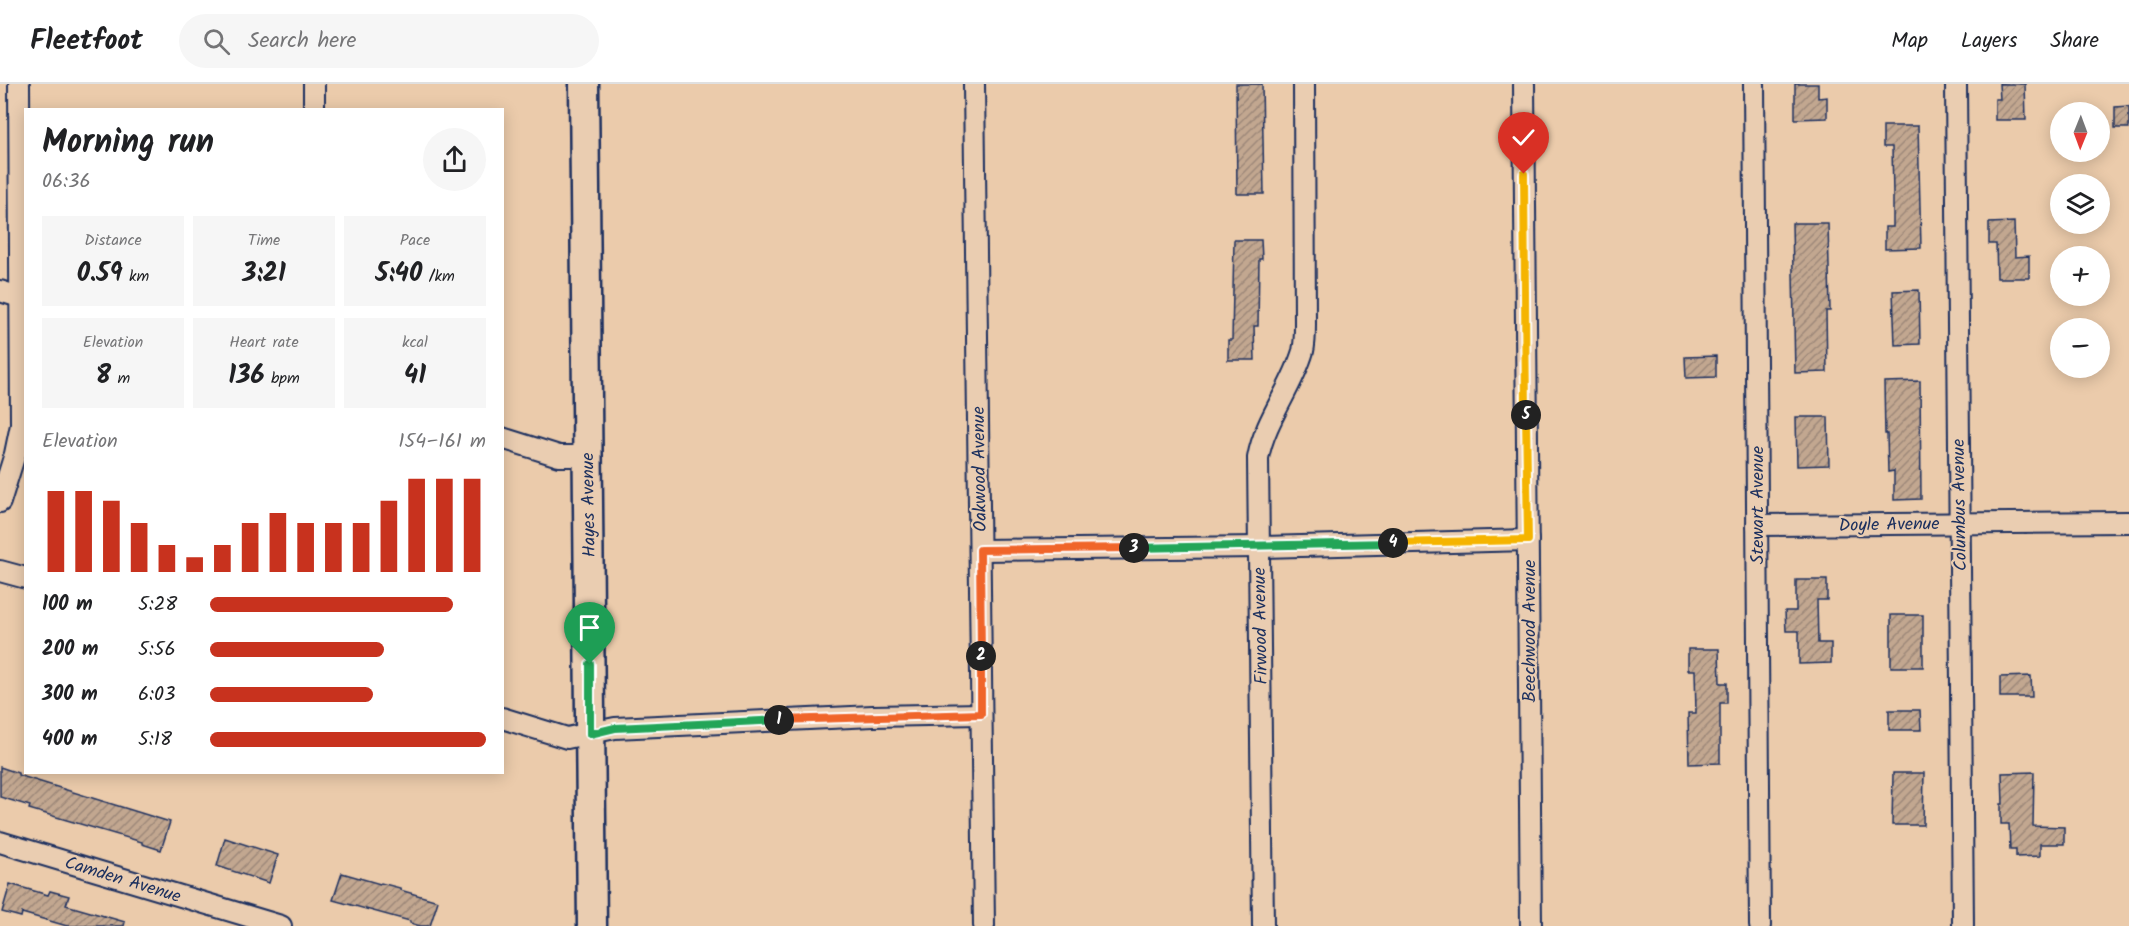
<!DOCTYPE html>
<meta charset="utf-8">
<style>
body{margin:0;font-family:Kalam,sans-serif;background:#f6f6f6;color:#202124;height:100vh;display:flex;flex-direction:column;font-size:22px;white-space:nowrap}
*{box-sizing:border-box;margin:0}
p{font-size:20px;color:#757577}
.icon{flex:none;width:33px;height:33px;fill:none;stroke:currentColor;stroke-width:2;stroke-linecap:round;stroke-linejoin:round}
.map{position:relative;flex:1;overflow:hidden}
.sheet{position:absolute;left:24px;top:24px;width:480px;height:666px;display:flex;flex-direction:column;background:#fff;border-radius:0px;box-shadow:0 3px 15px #0003}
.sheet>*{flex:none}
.needle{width:39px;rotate:181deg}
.buttons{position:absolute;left:2050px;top:18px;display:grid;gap:12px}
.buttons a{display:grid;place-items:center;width:60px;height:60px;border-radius:50%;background:#fff;box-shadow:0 3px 15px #0003;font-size:30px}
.pin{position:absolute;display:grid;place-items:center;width:51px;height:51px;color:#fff;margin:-62px -26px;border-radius:50% 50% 50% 0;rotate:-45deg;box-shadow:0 0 6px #0007}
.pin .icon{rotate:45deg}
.km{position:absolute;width:30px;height:30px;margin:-15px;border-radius:50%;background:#222;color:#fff;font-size:16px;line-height:30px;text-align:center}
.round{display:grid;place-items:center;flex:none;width:63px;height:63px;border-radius:32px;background:#f6f6f6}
.summary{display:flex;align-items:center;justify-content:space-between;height:102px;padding:0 18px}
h1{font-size:33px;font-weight:800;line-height:45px}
.figures{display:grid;grid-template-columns:repeat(3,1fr);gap:9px;height:102px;padding:6px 18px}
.figures div{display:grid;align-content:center;border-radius:0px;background:#f6f6f6;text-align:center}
.figures b{font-size:26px;font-weight:800}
.figures small{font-size:16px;font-weight:400}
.figures p{font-size:16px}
.chart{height:168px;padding:12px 18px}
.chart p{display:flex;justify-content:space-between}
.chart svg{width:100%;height:108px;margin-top:6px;stroke:#c8321e;stroke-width:6}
ul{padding:0 18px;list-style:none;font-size:20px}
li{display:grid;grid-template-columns:96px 72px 1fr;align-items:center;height:45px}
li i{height:15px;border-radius:8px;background:#c8321e}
header{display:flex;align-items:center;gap:36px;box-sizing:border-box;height:84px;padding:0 30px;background:#fff;border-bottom:2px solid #e0e0e0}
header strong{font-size:28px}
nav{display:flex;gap:33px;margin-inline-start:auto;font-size:21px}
.search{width:420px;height:54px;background:#f6f6f6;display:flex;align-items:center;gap:15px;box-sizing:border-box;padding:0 21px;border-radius:33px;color:#757577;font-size:22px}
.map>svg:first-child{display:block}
.building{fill:url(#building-hatch);stroke:#1b2f5e;stroke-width:1.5}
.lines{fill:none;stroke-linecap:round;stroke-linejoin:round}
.street-casing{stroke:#1b2f5e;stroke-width:24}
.secondary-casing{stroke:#1b2f5e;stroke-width:33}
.street{stroke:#eacdb1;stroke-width:20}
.secondary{stroke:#eacdb1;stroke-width:28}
.split-1-casing{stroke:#fff;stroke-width:12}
.split-2-casing{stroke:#fff;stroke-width:12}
.split-3-casing{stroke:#fff;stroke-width:12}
.split-4-casing{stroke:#fff;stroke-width:12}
.split-5-casing{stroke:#fff;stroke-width:12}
.split-6-casing{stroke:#fff;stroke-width:12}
.split-1{stroke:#22a559;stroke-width:8}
.split-2{stroke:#f0652b;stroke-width:8}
.split-3{stroke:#f0652b;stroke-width:8}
.split-4{stroke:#22a559;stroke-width:8}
.split-5{stroke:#f5b400;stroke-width:8}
.split-6{stroke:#f5b400;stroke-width:8}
.labels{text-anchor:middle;stroke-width:4.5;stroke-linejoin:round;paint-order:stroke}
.street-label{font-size:18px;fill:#1b2f5e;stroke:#eacdb1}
</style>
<header>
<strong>Fleetfoot</strong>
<div class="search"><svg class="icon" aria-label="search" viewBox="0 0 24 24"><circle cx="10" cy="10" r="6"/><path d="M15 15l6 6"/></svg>Search here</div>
<nav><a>Map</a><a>Layers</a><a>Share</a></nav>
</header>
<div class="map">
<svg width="2129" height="842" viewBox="0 0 2129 842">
<defs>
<pattern id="building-hatch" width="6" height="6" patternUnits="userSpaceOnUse" patternTransform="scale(1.5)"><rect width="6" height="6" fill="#c2a790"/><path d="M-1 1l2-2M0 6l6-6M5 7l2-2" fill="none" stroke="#9d8879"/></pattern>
</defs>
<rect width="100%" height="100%" fill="#ebcbab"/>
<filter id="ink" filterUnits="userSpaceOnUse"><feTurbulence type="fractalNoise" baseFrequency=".0167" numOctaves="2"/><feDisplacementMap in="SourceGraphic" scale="12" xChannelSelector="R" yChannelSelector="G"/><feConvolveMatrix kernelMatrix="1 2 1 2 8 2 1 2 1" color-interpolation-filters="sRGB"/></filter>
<g filter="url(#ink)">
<!-- building -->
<g class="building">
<path d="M1236,0H1262L1264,110H1237Z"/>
<path d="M1795,0H1818V14L1827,13V34L1795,35Z"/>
<path d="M1999,0H2025L2026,36H1995V15H2000Z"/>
<path d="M2129,22V44H2115V23Z"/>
<path d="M1883,42H1918L1921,164L1885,165V143H1893V111L1892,63H1883Z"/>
<path d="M2014,138L2015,173L2029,172V194H1997L1996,160H1989V139Z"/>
<path d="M1792,139H1828L1830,227H1826L1827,288L1795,289Z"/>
<path d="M1234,156H1261L1262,175H1259L1258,242H1254L1255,276H1228V256H1232Z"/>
<path d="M1919,206L1920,260L1895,261L1893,207Z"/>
<path d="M1716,272V293L1686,294L1685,273Z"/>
<path d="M1920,297L1921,415L1894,416V387L1888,388L1887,350H1885L1884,298Z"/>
<path d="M1796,333H1828L1829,381L1797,382Z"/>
<path d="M1796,496H1827V516H1817L1818,559H1831V579L1799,580V547H1786L1785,527H1796Z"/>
<rect x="1891" y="531" width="32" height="52"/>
<path d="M1688,565H1719L1720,599H1727V619H1720V679L1689,680L1688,629H1696L1695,586H1688Z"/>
<path d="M2031,592L2032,613H2000V593Z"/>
<path d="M1889,626H1920L1921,646H1889Z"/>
<path d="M0,683L18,689V691L170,738L161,766L142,760V758L29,725L30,722L0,713Z"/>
<path d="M2034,688L2033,742L2064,743V760H2040V772L2016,773V766H2010L2009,740H2001V720H2003L2002,689Z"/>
<path d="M1893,689H1924L1923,741H1892Z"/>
<path d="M225,754L278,771L269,799L217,782Z"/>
<path d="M342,789L380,800L381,799L400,804V806L438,817L430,842H420L410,839V837L333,816Z"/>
<path d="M10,800L48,811L50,807L69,812L66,821L125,838L124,842H67L22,829L21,833L2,828Z"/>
</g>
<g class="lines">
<!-- street casing -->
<g class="street-casing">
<g id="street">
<path d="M314,0V26"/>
<path d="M974,0L984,842"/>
<path d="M1524,0L1531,842"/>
<path d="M1754,0L1760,842"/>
<path d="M1956,0L1963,842"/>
<path d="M0,207L26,215"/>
<path d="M502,354L559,372H587"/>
<path d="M0,418L15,370L21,341L19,0"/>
<path d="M1757,441L2129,438"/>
<path d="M980,466L1260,463L1528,456"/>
<path d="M0,487L26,494"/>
<path d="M502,634L567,654L615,644L873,632L981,630"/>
<path d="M0,758L281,842"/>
<path d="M1263,842L1258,374C1265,335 1292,305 1303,267C1305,259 1305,249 1305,240L1304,0"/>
</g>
</g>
<!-- secondary casing -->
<g class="secondary-casing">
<path id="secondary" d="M584,0L592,842"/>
</g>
<!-- street -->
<use href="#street" class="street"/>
<!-- secondary -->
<use href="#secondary" class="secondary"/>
</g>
</g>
<g class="lines" filter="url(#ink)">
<!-- split-1 casing -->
<g class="split-1-casing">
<path id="split-1" d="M590,580V650L615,644L779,636"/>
</g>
<!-- split-2 casing -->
<g class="split-2-casing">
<path id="split-2" d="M779,636L981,630V572"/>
</g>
<!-- split-3 casing -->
<g class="split-3-casing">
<path id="split-3" d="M981,572L980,466L1134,464"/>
</g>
<!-- split-4 casing -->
<g class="split-4-casing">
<path id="split-4" d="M1134,464L1393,459"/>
</g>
<!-- split-5 casing -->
<g class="split-5-casing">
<path id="split-5" d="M1393,459L1528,456L1526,331"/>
</g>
<!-- split-6 casing -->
<g class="split-6-casing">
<path id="split-6" d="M1524,90L1526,331"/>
</g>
<!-- split-1 -->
<use href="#split-1" class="split-1"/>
<!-- split-2 -->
<use href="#split-2" class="split-2"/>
<!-- split-3 -->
<use href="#split-3" class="split-3"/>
<!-- split-4 -->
<use href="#split-4" class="split-4"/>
<!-- split-5 -->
<use href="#split-5" class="split-5"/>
<!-- split-6 -->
<use href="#split-6" class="split-6"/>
</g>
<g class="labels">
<!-- street labels -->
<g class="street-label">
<text transform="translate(979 385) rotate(-91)" y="6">Oakwood Avenue</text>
<text transform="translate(588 421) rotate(-91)" y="6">Hayes Avenue</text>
<text transform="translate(1757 421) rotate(-90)" y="6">Stewart Avenue</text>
<text transform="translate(1959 421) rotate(-91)" y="6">Columbus Avenue</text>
<text transform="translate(1889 440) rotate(-1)" y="6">Doyle Avenue</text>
<text transform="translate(1260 542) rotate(-91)" y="6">Firwood Avenue</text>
<text transform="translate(1529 547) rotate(-90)" y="6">Beechwood Avenue</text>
<text transform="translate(123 795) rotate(17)" y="6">Camden Avenue</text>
</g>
</g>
</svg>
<div class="buttons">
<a><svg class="needle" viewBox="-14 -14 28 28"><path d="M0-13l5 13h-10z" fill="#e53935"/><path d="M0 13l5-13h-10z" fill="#757577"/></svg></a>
<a><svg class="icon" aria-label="layers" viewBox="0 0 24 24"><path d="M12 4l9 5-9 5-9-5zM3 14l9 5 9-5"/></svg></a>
<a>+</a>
<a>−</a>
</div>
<div class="pin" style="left:590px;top:580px;background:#1e9e55"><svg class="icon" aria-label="arrive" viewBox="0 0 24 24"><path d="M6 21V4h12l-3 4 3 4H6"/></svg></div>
<div class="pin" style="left:1524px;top:90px;background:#d93025"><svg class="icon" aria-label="check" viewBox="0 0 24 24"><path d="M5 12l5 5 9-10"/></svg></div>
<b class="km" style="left:779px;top:636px">1</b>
<b class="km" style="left:981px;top:572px">2</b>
<b class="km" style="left:1134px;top:464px">3</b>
<b class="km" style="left:1393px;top:459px">4</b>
<b class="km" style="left:1526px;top:331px">5</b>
<section class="sheet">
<div class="summary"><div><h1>Morning run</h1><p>06:36</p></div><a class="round"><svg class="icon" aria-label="share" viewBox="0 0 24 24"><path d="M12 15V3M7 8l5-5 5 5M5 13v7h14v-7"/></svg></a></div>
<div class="figures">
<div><p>Distance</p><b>0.59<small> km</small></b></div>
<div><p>Time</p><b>3:21</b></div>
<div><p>Pace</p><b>5:40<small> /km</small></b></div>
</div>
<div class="figures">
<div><p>Elevation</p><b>8<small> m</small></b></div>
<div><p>Heart rate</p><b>136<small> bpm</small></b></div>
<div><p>kcal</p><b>41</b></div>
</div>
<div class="chart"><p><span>Elevation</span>154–161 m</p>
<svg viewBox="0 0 160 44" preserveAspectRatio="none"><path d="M5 44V11M15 44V11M25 44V15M35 44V24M45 44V33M55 44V38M65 44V33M75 44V24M85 44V20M95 44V24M105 44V24M115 44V24M125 44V15M135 44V6M145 44V6M155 44V6"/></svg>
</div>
<ul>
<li><b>100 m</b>5:28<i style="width:88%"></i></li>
<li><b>200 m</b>5:56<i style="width:63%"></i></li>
<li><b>300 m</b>6:03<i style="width:59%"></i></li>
<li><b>400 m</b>5:18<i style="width:100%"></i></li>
</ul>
</section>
</div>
